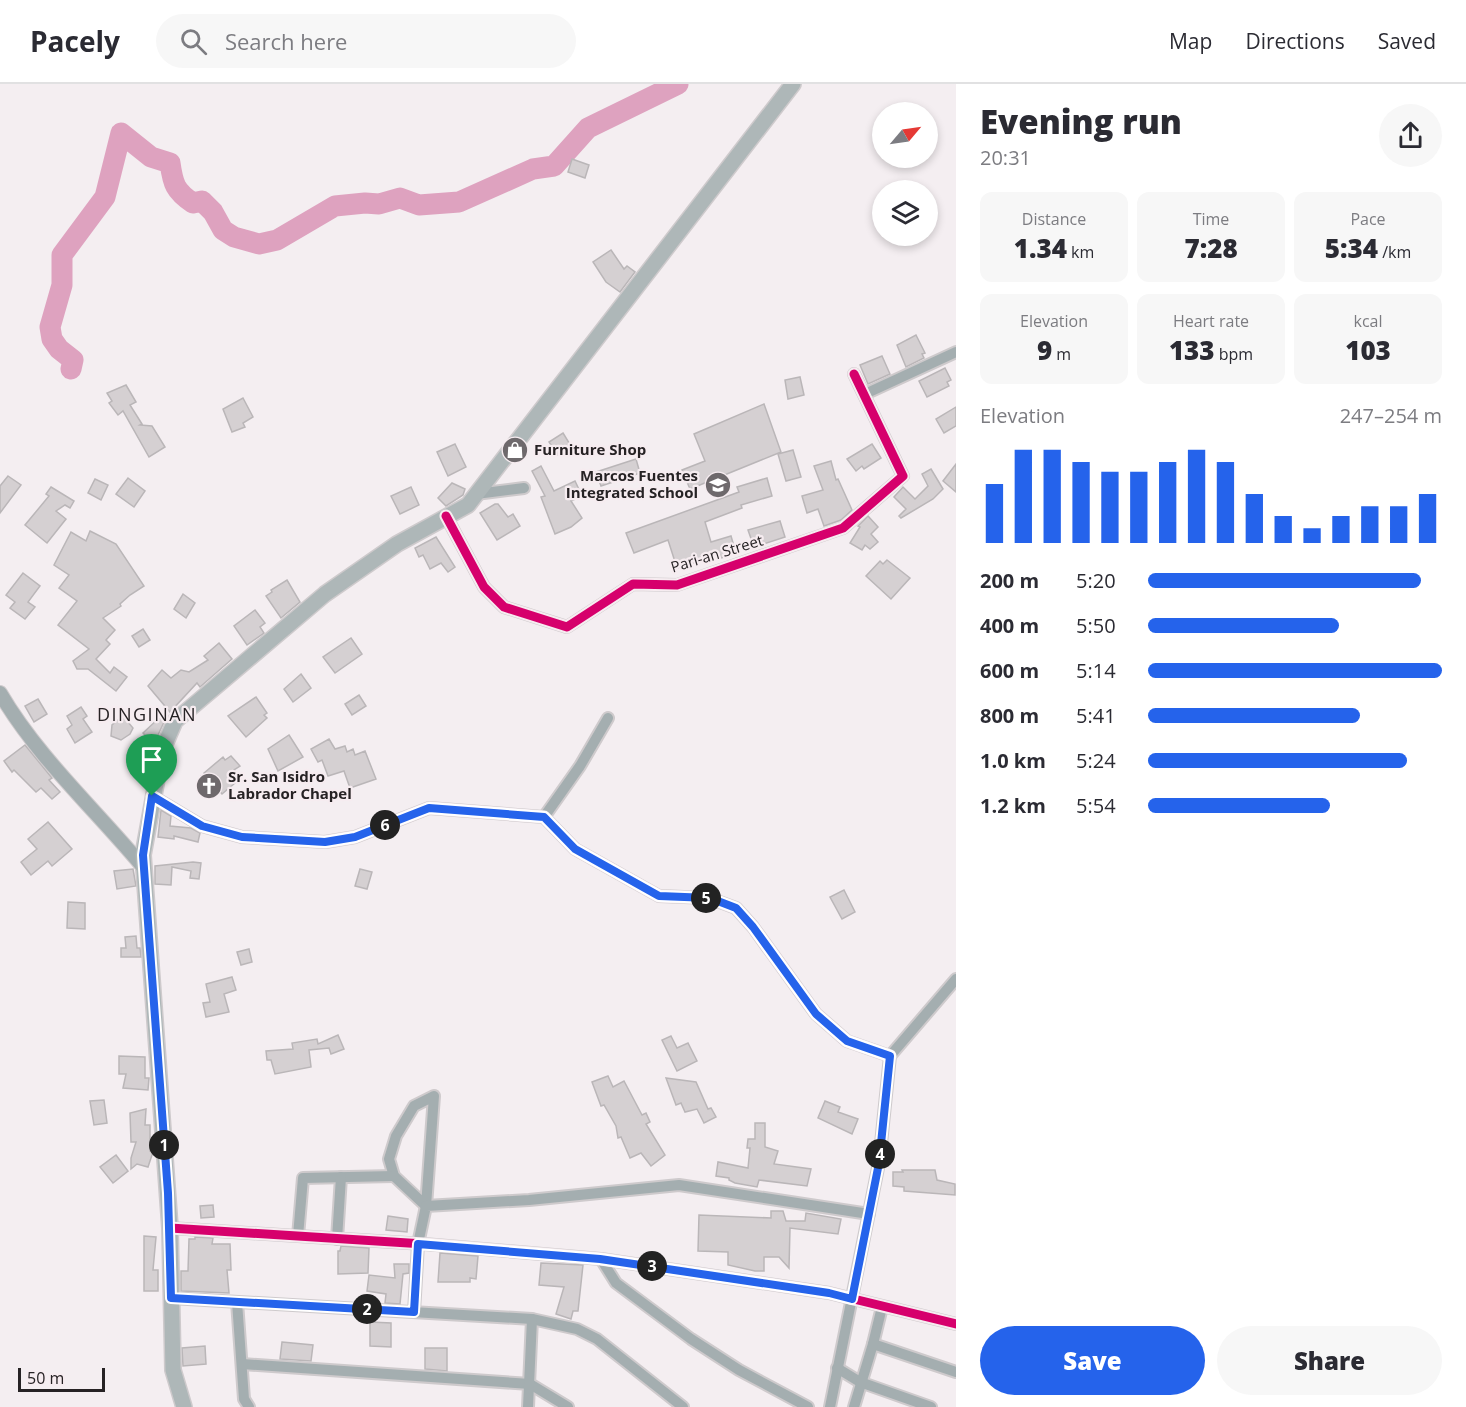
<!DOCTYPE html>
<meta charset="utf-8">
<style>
body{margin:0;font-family:"Open Sans",sans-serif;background:#f7f7f7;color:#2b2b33;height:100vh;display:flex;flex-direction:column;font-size:22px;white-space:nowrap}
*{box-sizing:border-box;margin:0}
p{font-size:20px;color:#7c7c81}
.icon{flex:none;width:33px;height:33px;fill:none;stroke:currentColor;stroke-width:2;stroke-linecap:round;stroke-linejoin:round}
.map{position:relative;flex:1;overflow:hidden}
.side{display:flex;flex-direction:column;background:#fff;width:510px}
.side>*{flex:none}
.needle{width:39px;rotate:61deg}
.tools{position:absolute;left:872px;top:18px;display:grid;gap:12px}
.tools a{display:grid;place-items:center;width:66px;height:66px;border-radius:50%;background:#fff;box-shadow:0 3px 9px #0003;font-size:30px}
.scale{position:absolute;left:18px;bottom:15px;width:87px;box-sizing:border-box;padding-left:6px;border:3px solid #262224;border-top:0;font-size:16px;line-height:21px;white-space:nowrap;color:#262224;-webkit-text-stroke:4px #f6ecf0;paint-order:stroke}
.pin{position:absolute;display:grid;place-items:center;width:51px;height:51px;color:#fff;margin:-62px -26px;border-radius:50% 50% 50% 0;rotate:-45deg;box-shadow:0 0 6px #0007}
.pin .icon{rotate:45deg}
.km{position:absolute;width:30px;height:30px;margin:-15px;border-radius:50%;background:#222;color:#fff;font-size:16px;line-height:30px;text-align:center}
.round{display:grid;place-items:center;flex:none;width:63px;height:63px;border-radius:32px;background:#f7f7f7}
.headline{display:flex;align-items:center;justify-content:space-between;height:102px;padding:0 24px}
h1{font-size:33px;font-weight:800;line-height:45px}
.stats{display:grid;grid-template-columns:repeat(3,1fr);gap:9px;height:102px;padding:6px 24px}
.stats div{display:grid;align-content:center;border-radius:12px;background:#f7f7f7;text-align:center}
.stats b{font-size:26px;font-weight:800}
.stats small{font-size:16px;font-weight:400}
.stats p{font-size:16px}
.chart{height:168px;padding:12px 24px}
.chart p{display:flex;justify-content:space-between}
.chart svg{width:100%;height:108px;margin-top:6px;stroke:#2563eb;stroke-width:6}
.primary-button{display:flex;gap:12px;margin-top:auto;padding:12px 24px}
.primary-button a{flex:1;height:69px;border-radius:36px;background:#2563eb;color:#fff;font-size:24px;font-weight:800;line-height:69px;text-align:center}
.primary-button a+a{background:#f7f7f7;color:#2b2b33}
ul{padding:0 24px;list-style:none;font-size:20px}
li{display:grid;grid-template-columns:96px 72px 1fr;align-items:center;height:45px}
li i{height:15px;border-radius:8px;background:#2563eb}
header{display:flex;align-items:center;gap:36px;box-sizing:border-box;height:84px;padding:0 30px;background:#fff;border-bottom:2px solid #e1e1e2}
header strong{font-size:28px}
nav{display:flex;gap:33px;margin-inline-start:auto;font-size:21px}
.search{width:420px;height:54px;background:#f7f7f7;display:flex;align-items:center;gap:15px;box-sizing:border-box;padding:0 21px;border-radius:33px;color:#7c7c81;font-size:22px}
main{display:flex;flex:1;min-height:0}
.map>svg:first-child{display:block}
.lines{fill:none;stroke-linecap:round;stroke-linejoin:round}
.river{stroke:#dea2bf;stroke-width:21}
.building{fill:#d5d0d2;stroke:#bab6b8;stroke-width:1.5}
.minor-casing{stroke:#cecacc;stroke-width:14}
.tertiary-casing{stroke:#cecacc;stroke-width:16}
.secondary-casing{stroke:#cecacc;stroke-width:18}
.minor{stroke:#a4aeb0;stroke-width:10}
.tertiary{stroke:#a4aeb0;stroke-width:14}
.secondary{stroke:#aeb7b8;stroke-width:15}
.cycleway-casing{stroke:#f6ecf0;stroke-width:13}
.cycleway{stroke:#d6006c;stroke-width:9}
.route-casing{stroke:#fff;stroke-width:12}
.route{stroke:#2563eb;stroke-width:8}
.labels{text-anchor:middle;stroke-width:4.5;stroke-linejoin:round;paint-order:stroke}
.poi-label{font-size:15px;font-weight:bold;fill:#262224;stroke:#f6ecf0;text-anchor:start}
.street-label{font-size:15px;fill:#262224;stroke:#f6ecf0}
.quarter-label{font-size:18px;letter-spacing:1.5px;fill:#262224;stroke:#f6ecf0}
</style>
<header>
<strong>Pacely</strong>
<div class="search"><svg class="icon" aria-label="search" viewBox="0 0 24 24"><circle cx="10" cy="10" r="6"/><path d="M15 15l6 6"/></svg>Search here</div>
<nav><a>Map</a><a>Directions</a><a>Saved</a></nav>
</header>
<main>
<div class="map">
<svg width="956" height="1323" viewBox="0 0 956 1323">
<rect width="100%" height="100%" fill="#f4eef1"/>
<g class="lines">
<!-- river -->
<path class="river" d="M71,285L73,276L59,265L52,255L50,243L62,201V171L105,113L121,49L151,73L170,79C173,100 175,107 193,119L202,117L213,128L223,146L234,153L259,160L277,156L335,122L365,119L379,120L400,114L419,121L459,118L533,85L554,82L588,44L678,0"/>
</g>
<!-- building -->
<g class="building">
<path d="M572,75L589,81L585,94L568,88Z"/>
<path d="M611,166L624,185L627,182L635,188L620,208L606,198L593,178Z"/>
<path d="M916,251L925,269L922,270L924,274L906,283L897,261Z"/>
<path d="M882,272L890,290L868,300L860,281Z"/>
<path d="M945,284L951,296L947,298L949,302L927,313L919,297Z"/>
<path d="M800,293L804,311L788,315L785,296Z"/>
<path d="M126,301L136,318L130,321L142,340L140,341L152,342L165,363L149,373L123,327L118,331L109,319L112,317L107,309Z"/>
<path d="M243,314L253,333L243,339L245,343L232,348L223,325Z"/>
<path d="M764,320L781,368L690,405L682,386L705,377L694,350Z"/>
<path d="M956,323V342L944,349L936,335Z"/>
<path d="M563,349L571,362L558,371L549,358Z"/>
<path d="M455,360L466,383L448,392L437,368Z"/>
<path d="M872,360L881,374L864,385L862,382L856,387L847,375Z"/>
<path d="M793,366L801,393L786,397L778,370Z"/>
<path d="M636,375L640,389L601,402L596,388Z"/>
<path d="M831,377L836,396L838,395L852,426L841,436L824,442L818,425L807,429L802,412L823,406L814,382Z"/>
<path d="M956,380V408L943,397Z"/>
<path d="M541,382L554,407L575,397L582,412L571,417L582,434L571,443L555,450L541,413L545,412L532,387Z"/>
<path d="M931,385L943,405L933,415L901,434L899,432L906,425L894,413L903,403L915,415L928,402L922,390Z"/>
<path d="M8,392L21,401L0,429V402Z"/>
<path d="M128,394L145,407L134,423L116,410Z"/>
<path d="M767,394L772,412L741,421L742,424L705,438L711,458L731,452L736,469L721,474L720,471L677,484L668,456L634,469L626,449L739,408L737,403Z"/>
<path d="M95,395L108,401L101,416L88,409Z"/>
<path d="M452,399L465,405L463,411L446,422L438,414Z"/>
<path d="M51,403L74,417L70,424L65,421L56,427L66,435L47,459L25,441L49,412L46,410Z"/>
<path d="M411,403L419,421L400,430L391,412Z"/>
<path d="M495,420H498L508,433L513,430L520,442L497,456L480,429Z"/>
<path d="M868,432L878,443L871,450L878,458L870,465L865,461L862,466L850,459L860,443L858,442Z"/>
<path d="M780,437L785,453L754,463L748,446Z"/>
<path d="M90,447L116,460L144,502L130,511L120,520L121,522L103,534L115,546L106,556L110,560L96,575L110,589L114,583L127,593L116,607L88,585H77L73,577L89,565L58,541L77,517L59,504L69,491L54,481L71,448L86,457Z"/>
<path d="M436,453L455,483L448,488L441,479L430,485L423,471L419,473L415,464Z"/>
<path d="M887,476L910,494L891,515L866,492L880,477L883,480Z"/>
<path d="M23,489L40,502L28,518L35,523L25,535L10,524L15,518L6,511Z"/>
<path d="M287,496L300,518L281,534L266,512L272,508L271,506Z"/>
<path d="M183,510L195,519L186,534L174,525Z"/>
<path d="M255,526L265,539L260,543L264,549L247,561L234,542Z"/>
<path d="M143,545L150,556L139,563L132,552Z"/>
<path d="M351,554L362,570L335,589L323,573Z"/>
<path d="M219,559L232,575L200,603L197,599L170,628L148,602L162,586L171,594L181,586L189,588L208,576L204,572Z"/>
<path d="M301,590L311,604L293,618L284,605Z"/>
<path d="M359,611L366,622L352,631L345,620Z"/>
<path d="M256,613L267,629L264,631L267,634L246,653L228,632Z"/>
<path d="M38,615L47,630L34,638L25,622Z"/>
<path d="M81,623L87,632L83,635L92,648L75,659L67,645L72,641L67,632Z"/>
<path d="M123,632L133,644L130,650L121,656L111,652L112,641Z"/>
<path d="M160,633L164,638L157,653L152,658L143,649Z"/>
<path d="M289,651L303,673L278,687L268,665Z"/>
<path d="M329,655L335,665L345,662L347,668L353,665L355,671L365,667L376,695L350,704L344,687L328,692L322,676L318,678L311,665Z"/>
<path d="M25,661L52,694L49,696L60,708L52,715L41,704L36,708L14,686L12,688L4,677Z"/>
<path d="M231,672L240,682L234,686L241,694L222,710L204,689L223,673L225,676Z"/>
<path d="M161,726L171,732L170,742L191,744L200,749L198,758L174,752V755L158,753Z"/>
<path d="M48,738L72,765L52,782L48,777L31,791L21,778L37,765L28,755Z"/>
<path d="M193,778L201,779L199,795L190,794L191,787L172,783L171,801L155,800V782Z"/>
<path d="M133,785L136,802L117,805L114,787Z"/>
<path d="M360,785L372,788L367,805L355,802Z"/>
<path d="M844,806L855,828L842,835L830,813Z"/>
<path d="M68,818L85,819V845L67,844Z"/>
<path d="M136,852L137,864H140L141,873H121V864H126L125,853Z"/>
<path d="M249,865L252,878L241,881L237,868Z"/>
<path d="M232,893L236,906L224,910L229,928L206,933L203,919L210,918L206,900Z"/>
<path d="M338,951L344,965L331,970L329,964L309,966L311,983L275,990L271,976H267L266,967L293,965L292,959L317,955L318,960Z"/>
<path d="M671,952L677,964L688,959L697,977L677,987L662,956Z"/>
<path d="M119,972L145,973V994H149L148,1006L123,1004L126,990H119Z"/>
<path d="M608,992L613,1003L624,997L642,1031L646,1029L650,1038L646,1040L665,1071L651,1082L641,1069L630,1074L621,1053L618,1054L616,1042L604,1021L601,1022L592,998Z"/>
<path d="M666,994L696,998L708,1025L711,1024L716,1033L704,1039L697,1025L685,1028L681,1019L676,1021Z"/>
<path d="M104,1016L107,1039L94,1041L90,1017Z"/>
<path d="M825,1017L840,1023L838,1028L858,1035L852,1050L818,1034Z"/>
<path d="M146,1025L145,1041H150V1067L153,1068L148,1083L137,1080L131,1085V1074L136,1058H131L130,1029Z"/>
<path d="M755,1039H765V1063L778,1067L774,1080L811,1085L807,1102L759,1096L757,1103L735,1099L729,1096V1094L716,1092L718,1078L748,1084L750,1064H747L748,1055H755Z"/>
<path d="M116,1071L128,1087L113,1099L100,1083Z"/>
<path d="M902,1086H935L937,1096L955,1100V1111L904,1107V1103L893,1102V1088H903Z"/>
<path d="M213,1121L214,1133L201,1134L200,1122Z"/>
<path d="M771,1127H783L786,1137H805L806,1129L841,1135L838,1150L790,1144L789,1184L779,1173H764V1187H755L728,1181V1168L698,1167L699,1131L771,1134Z"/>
<path d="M388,1132L408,1135L407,1148L386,1146Z"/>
<path d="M144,1152L156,1153L153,1186H158V1207H144Z"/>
<path d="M195,1153L213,1154L212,1160H230L231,1186H227L229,1209L181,1207V1187H188L189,1155H195Z"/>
<path d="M341,1162L369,1164L368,1189L338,1190V1167H340Z"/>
<path d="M440,1169L478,1172L476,1195L470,1194V1198H438Z"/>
<path d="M541,1179L583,1181L578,1227H573L571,1235L556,1230L564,1203L539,1201Z"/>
<path d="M394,1180H409V1189L403,1190L400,1220L385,1219L386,1210L367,1207L369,1191L395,1194Z"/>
<path d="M370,1238L391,1239V1263L370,1262Z"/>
<path d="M282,1258L313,1261L311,1277L280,1275Z"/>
<path d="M205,1262L206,1280L183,1282L182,1264Z"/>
<path d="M425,1264H447V1287L425,1285Z"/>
</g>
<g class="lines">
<!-- minor casing -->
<g class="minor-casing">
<g id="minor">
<path d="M865,310L956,268"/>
<path d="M476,410L524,404"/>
<path d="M446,432L484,503L504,523L567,543L633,500L677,501L843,444L903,392L854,290"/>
<path d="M152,712L202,742L242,753L325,758L355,753L429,724L544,733L575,765L659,812L709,814L736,824L753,843L816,930L847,957L890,972"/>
<path d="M544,733L580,682L608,634"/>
<path d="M434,1012L426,1122L394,1092L389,1075L396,1052L414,1022Z"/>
<path d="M170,1144L424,1160L601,1175L829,1209L956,1240"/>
<path d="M298,1152L303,1094L394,1092"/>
<path d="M337,1155L341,1093"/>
<path d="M601,1175L616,1199L691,1255L739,1286L808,1323"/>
<path d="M171,1214L532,1235L577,1245L597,1255L683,1323"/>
<path d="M237,1218L244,1315L249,1323"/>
<path d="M414,1228L418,1160L426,1122L529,1116L679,1101L869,1130"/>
<path d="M873,1260L956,1288"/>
<path d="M242,1280L530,1300L568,1323"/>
<path d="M837,1284L860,1298L931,1323"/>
<path d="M528,1323L532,1235"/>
<path d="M830,1323L879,1079L890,972L956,895"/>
<path d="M854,1323L873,1260L882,1223"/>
</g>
</g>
<!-- tertiary casing -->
<g class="tertiary-casing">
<path id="tertiary" d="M0,609C38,674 96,726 144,784"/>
</g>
<!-- secondary casing -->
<g class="secondary-casing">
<path id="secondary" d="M184,1323L173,1286L170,1144L143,771L162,667L175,637L325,510L397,460L468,421L793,0"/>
</g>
<!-- minor -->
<use href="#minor" class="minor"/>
<!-- tertiary -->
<use href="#tertiary" class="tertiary"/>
<!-- secondary -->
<use href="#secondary" class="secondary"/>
<!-- cycleway casing -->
<g class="cycleway-casing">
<g id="cycleway">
<path d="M446,432L484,503L504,523L567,543L633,500L677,501L843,444L903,392L854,290"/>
<path d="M152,712L202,742L242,753L325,758L355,753L429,724L544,733L575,765L659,812L709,814L736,824L753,843L816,930L847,957L890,972"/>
<path d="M170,1144L424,1160L601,1175L829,1209L956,1240"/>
</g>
</g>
<!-- cycleway -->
<use href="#cycleway" class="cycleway"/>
</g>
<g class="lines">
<!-- route casing -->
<g class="route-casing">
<path id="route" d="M152,712L202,742L242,753L325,758L355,753L429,724L544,733L575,765L659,812L710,814L736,824L753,843L816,930L847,957L890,972L879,1079L852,1215L829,1209L600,1175L418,1160L414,1228L171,1214L168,1109L143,771Z"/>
</g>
<!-- route -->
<use href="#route" class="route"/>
</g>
<!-- icons -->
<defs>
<g id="shop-disc" transform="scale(1.35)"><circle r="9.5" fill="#6e696c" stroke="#f6ecf0"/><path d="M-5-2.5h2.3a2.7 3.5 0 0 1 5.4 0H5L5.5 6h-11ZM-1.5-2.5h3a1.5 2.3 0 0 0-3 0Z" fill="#fff"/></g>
<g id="school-disc" transform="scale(1.35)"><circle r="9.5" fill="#6e696c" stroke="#f6ecf0"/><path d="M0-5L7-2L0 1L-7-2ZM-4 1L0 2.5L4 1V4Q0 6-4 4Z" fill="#fff"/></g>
<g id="church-disc" transform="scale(1.35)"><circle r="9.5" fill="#6e696c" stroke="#f6ecf0"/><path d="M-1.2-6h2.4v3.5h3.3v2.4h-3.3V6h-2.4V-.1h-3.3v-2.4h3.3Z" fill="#fff"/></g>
</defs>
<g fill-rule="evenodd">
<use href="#shop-disc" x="515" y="366"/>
<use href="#school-disc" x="718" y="401"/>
<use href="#church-disc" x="209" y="702"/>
</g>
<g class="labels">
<!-- poi labels -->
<g class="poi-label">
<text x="534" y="371">Furniture Shop</text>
<text x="698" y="397" text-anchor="end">Marcos Fuentes<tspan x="698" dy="17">Integrated School</tspan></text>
<text x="228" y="698">Sr. San Isidro<tspan x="228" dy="17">Labrador Chapel</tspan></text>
</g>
<!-- street labels -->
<g class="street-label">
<text transform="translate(717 470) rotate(-17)" y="5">Pari-an Street</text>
</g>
<!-- quarter labels -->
<g class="quarter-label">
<text x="147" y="637">DINGINAN</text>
</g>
</g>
</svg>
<div class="tools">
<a><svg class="needle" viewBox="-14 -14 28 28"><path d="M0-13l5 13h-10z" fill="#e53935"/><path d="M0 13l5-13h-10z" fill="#7c7c81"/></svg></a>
<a><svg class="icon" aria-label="layers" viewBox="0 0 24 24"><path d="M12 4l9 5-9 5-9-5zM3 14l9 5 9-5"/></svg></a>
</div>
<div class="scale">50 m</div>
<div class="pin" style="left:152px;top:712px;background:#1e9e55"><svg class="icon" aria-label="arrive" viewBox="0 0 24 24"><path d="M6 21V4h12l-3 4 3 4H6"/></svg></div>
<b class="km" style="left:164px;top:1061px">1</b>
<b class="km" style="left:367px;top:1225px">2</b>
<b class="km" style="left:652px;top:1182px">3</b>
<b class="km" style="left:880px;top:1070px">4</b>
<b class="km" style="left:706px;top:814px">5</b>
<b class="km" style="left:385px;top:741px">6</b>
</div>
<section class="side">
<div class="headline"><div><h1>Evening run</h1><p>20:31</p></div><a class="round"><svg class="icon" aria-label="share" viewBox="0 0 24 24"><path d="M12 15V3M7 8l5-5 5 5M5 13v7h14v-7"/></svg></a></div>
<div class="stats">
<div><p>Distance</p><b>1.34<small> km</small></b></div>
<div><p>Time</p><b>7:28</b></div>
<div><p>Pace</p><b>5:34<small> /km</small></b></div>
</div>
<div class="stats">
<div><p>Elevation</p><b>9<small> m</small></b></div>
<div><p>Heart rate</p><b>133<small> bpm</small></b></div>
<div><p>kcal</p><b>103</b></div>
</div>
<div class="chart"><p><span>Elevation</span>247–254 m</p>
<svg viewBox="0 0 160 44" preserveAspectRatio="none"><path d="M5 44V20M15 44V6M25 44V6M35 44V11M45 44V15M55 44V15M65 44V11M75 44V6M85 44V11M95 44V24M105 44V33M115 44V38M125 44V33M135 44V29M145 44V29M155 44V24"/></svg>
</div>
<ul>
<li><b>200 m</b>5:20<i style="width:93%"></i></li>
<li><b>400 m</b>5:50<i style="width:65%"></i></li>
<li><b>600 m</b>5:14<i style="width:100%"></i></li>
<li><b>800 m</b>5:41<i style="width:72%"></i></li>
<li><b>1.0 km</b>5:24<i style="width:88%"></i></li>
<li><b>1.2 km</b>5:54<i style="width:62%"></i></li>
</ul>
<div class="primary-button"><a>Save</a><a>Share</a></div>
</section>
</main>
